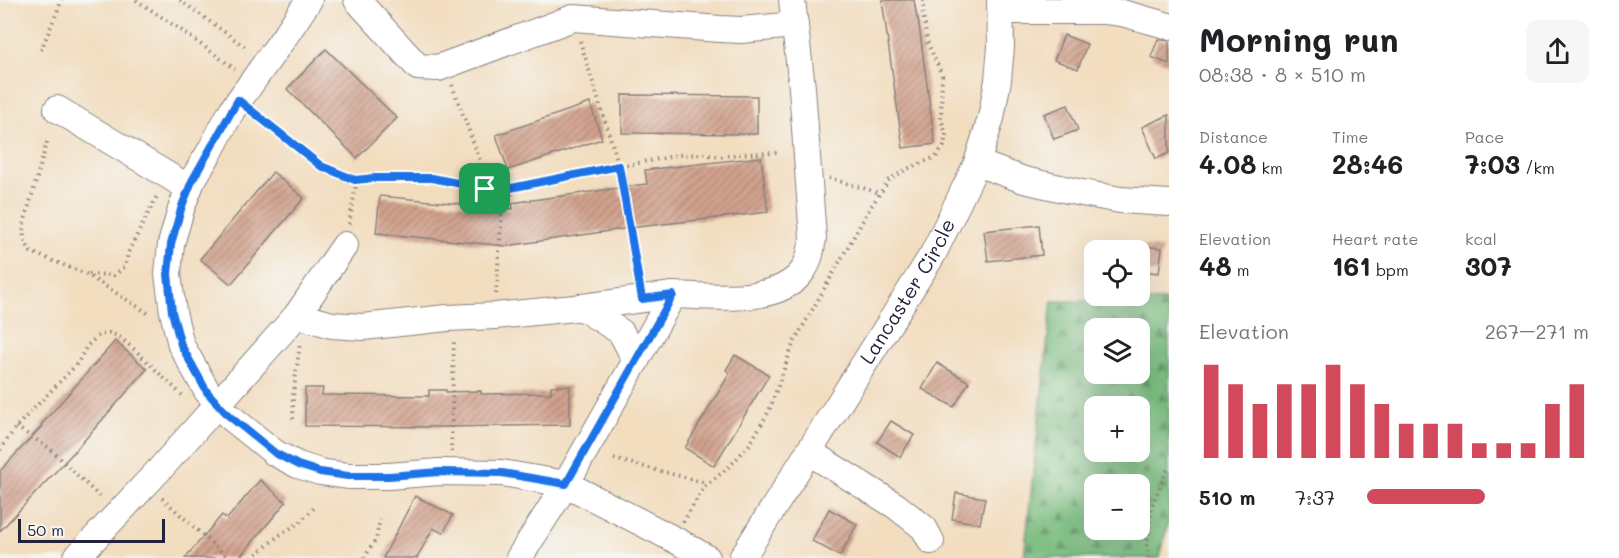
<!DOCTYPE html>
<meta charset="utf-8">
<style>
body{margin:0;font-family:Mali,sans-serif;background:#f6f6f6;color:#202124;height:100vh;display:flex;flex-direction:column;font-size:22px;white-space:nowrap}
*{box-sizing:border-box;margin:0}
p{font-size:20px;color:#757577}
.icon{flex:none;width:33px;height:33px;fill:none;stroke:currentColor;stroke-width:2;stroke-linecap:round;stroke-linejoin:round}
.map{position:relative;flex:1;overflow:hidden}
.drawer{display:flex;flex-direction:column;background:#fff;width:450px}
.drawer>*{flex:none}
.buttons{position:absolute;left:1084px;top:240px;display:grid;gap:12px}
.buttons a{display:grid;place-items:center;width:66px;height:66px;border-radius:12px;background:#fff;box-shadow:0 6px 24px #0002;font-size:30px}
.scale{position:absolute;left:18px;bottom:15px;width:147px;box-sizing:border-box;padding-left:6px;border:3px solid #22223b;border-top:0;font-size:16px;line-height:21px;white-space:nowrap;color:#22223b;-webkit-text-stroke:4px #f6f6f2;paint-order:stroke}
.pin{position:absolute;display:grid;place-items:center;width:51px;height:51px;color:#fff;margin:-26px;border-radius:12px;box-shadow:0 3px 9px #0006}
.round{display:grid;place-items:center;flex:none;width:63px;height:63px;border-radius:12px;background:#f6f6f6}
.summary{display:flex;align-items:center;justify-content:space-between;height:102px;padding:0 30px}
h1{font-size:33px;font-weight:700;line-height:45px}
.figures{display:grid;grid-template-columns:repeat(3,1fr);gap:9px;height:102px;padding:6px 30px}
.figures div{display:grid;align-content:center}
.figures b{font-size:26px;font-weight:700}
.figures small{font-size:16px;font-weight:400}
.figures p{font-size:16px}
.chart{height:168px;padding:12px 30px}
.chart p{display:flex;justify-content:space-between}
.chart svg{width:100%;height:108px;margin-top:6px;stroke:#d1495b;stroke-width:6}
ul{padding:0 30px;list-style:none;font-size:20px}
li{display:grid;grid-template-columns:96px 72px 1fr;align-items:center;height:45px}
li i{height:15px;border-radius:8px;background:#d1495b}
main{display:flex;flex:1;min-height:0}
.map>svg:first-child{display:block}
.forest{fill:url(#forest-firs);stroke:#4e6f5d;stroke-width:1.5;fill-rule:evenodd}
.building{fill:url(#building-hatch)}
.lines{fill:none;stroke-linecap:round;stroke-linejoin:round}
.minor-casing{stroke:#8a807d;stroke-width:28}
.path{stroke:#8a807d;stroke-width:4;stroke-dasharray:1.5 4.5;stroke-linecap:butt}
.minor{stroke:#fff;stroke-width:26}
.route-casing{stroke:#fff;stroke-width:12}
.route{stroke:#1a73e8;stroke-width:8}
.labels{text-anchor:middle;stroke-width:4.5;stroke-linejoin:round;paint-order:stroke}
.street-label{font-size:20px;fill:#22223b;stroke:#f6f6f2}
</style>
<main>
<div class="map">
<svg width="1169" height="558" viewBox="0 0 1169 558">
<defs>
<pattern id="forest-firs" width="22" height="20" patternUnits="userSpaceOnUse" patternTransform="scale(1.5)"><rect width="22" height="20" fill="#7abc7f"/><path d="M5 1l3.5 6h-7zM16 11l3.5 6h-7z" fill="#649869"/></pattern>
<pattern id="building-hatch" width="6" height="6" patternUnits="userSpaceOnUse" patternTransform="scale(1.5)"><rect width="6" height="6" fill="#d2a38e"/><path d="M-1 1l2-2M0 6l6-6M5 7l2-2" fill="none" stroke="#aa8475"/></pattern>
</defs>
<rect width="100%" height="100%" fill="#f6f6f2"/>
<filter id="ink" filterUnits="userSpaceOnUse"><feTurbulence type="fractalNoise" baseFrequency=".0167" numOctaves="2"/><feDisplacementMap in="SourceGraphic" scale="12" xChannelSelector="R" yChannelSelector="G"/><feConvolveMatrix kernelMatrix="1 2 1 2 8 2 1 2 1" color-interpolation-filters="sRGB"/></filter>
<filter id="wash" filterUnits="userSpaceOnUse"><feTurbulence type="fractalNoise" baseFrequency=".008" numOctaves="4" result="noise"/><feDisplacementMap in="SourceGraphic" scale="24" xChannelSelector="R" yChannelSelector="G"/><feGaussianBlur stdDeviation="1.35" result="paint"/><feColorMatrix in="noise" values="0 0 0 0 0 0 0 0 0 0 0 0 0 0 0 0 0 1.4 0 .05"/><feComposite in="paint" operator="in"/></filter>
<g filter="url(#wash)">
<rect width="100%" height="100%" fill="#f2ddbf"/>
<!-- forest -->
<path class="forest" d="M1052,301H1169V518L1160,558H1024ZM1095,328H1140V374H1095ZM1095,406H1140V452H1095ZM1095,484H1140V530H1095Z"/>
<g id="blocks">
<!-- building -->
<g class="building">
<path d="M882,0H914L917,18H918L935,144L903,148Z"/>
<path d="M1064,35L1087,44L1078,69L1054,60Z"/>
<path d="M1158,39L1169,41V64L1151,57Z"/>
<path d="M326,49L397,118L357,158L287,89Z"/>
<path d="M622,95L757,96V134L622,133Z"/>
<path d="M590,103L602,139L508,170L496,135Z"/>
<path d="M1068,105L1078,130L1054,139L1044,114Z"/>
<path d="M1169,115V153L1156,159L1142,127Z"/>
<path d="M761,157L768,212L637,227L506,246L376,233L380,196L513,209L512,203L618,188L622,198V187L647,184L645,170Z"/>
<path d="M273,172L304,198L231,284L200,259Z"/>
<path d="M1039,225L1042,255L988,261L984,231Z"/>
<path d="M1140,246L1162,248L1159,273L1140,271Z"/>
<path d="M115,341L147,369L73,453L0,531V471L42,426L41,425Z"/>
<path d="M735,355L769,375L714,466L685,448L730,373L726,370Z"/>
<path d="M937,363L969,382L954,407L922,389Z"/>
<path d="M551,386H570V425L446,427L305,426V388H323L322,395L429,396V390H446V392L481,391V394L551,393Z"/>
<path d="M891,421L914,435L900,457L877,442Z"/>
<path d="M260,480L286,502L239,558H185L222,515L227,519Z"/>
<path d="M956,493L985,498L980,524L952,519Z"/>
<path d="M415,496L453,515L443,533L433,528L417,558H383Z"/>
<path d="M829,509L857,524L840,556L812,541Z"/>
</g>
</g>
</g>
<g filter="url(#ink)">
<use href="#blocks" fill-opacity="0" stroke="#8a807d" stroke-width="1.5"/>
<g class="lines">
<!-- minor casing -->
<g class="minor-casing">
<g id="minor">
<path d="M309,0L285,36L232,110L209,153L192,181L182,206L171,244L168,274L173,312L181,345L207,391L229,416L275,453L298,465L320,472L348,476H389L439,472L502,473L566,484L679,542L707,558"/>
<path d="M357,0L418,67L438,68L573,18L720,29L741,30L795,25"/>
<path d="M1001,11H1105L1122,13L1169,26"/>
<path d="M57,109L189,188"/>
<path d="M977,163L1024,180L1077,192L1120,200L1169,203"/>
<path d="M581,307L621,332L636,361"/>
<path d="M297,315L332,325L363,327L447,318L495,316L575,308L673,295"/>
<path d="M809,452L896,506L924,528L931,541"/>
<path d="M76,558L161,468L297,315L345,245"/>
<path d="M519,558L566,484L673,295C710,296 781,306 804,269C810,260 811,249 813,238L802,88L792,0"/>
<path id="s1" d="M742,558L933,254L977,163L991,118L998,80L1001,47L1000,0"/>
</g>
</g>
<!-- path -->
<g class="path">
<path d="M136,0L181,30L235,69"/>
<path d="M180,0L248,49"/>
<path d="M580,41L619,166L639,278"/>
<path d="M41,50L62,0"/>
<path d="M452,85L481,163L485,189"/>
<path d="M256,113L321,166L355,180L375,178H432L496,191L679,155L705,154L719,157L739,154L779,153"/>
<path d="M47,142L23,227L24,240L31,252L86,274L151,315"/>
<path d="M829,178L880,193"/>
<path d="M349,224L357,180"/>
<path d="M89,274L114,275L125,267L128,253L158,194"/>
<path d="M496,294L502,210L515,188"/>
<path d="M293,419V396L300,344"/>
<path d="M16,427L48,447L102,499"/>
<path d="M0,450L16,427L77,364L87,346L99,335L109,333L118,336L135,350L183,396"/>
<path d="M451,452L454,340"/>
<path d="M614,459L707,483"/>
<path d="M162,498L228,558"/>
<path d="M683,522L705,486L728,468L750,444L769,411L793,344L870,208L889,180L907,169L936,157L944,146L946,134L941,119L942,75L927,41L923,13V0"/>
<path d="M252,558L278,536L299,523L314,508"/>
<path d="M364,558L376,539L380,519"/>
<path d="M1148,558L1147,546L1152,505L1169,466"/>
</g>
<!-- minor -->
<use href="#minor" class="minor"/>
</g>
</g>
<g class="lines" filter="url(#ink)">
<!-- route casing -->
<g class="route-casing">
<path id="route" d="M238,100L321,166L355,180L375,178H432L496,191L619,166L642,299L673,295L566,484L502,473L439,472L389,476H348L320,472L298,465L275,453L229,416L207,392L181,345L172,312L168,274L171,244L182,206L192,181Z"/>
</g>
<!-- route -->
<use href="#route" class="route"/>
</g>
<g class="labels">
<!-- street labels -->
<g class="street-label">
<text dy="7" stroke="none"><textPath href="#s1" startOffset="314">Lancaster Circle</textPath></text>
</g>
</g>
</svg>
<div class="buttons">
<a><svg class="icon" aria-label="locate" viewBox="0 0 24 24"><circle cx="12" cy="12" r="6"/><path d="M12 2v4M12 18v4M2 12h4M18 12h4"/></svg></a>
<a><svg class="icon" aria-label="layers" viewBox="0 0 24 24"><path d="M12 4l9 5-9 5-9-5zM3 14l9 5 9-5"/></svg></a>
<a>+</a>
<a>−</a>
</div>
<div class="scale">50 m</div>
<div class="pin" style="left:485px;top:189px;background:#1e9e55"><svg class="icon" aria-label="arrive" viewBox="0 0 24 24"><path d="M6 21V4h12l-3 4 3 4H6"/></svg></div>
</div>
<section class="drawer">
<div class="summary"><div><h1>Morning run</h1><p>08:38 · 8 × 510 m</p></div><a class="round"><svg class="icon" aria-label="share" viewBox="0 0 24 24"><path d="M12 15V3M7 8l5-5 5 5M5 13v7h14v-7"/></svg></a></div>
<div class="figures">
<div><p>Distance</p><b>4.08<small> km</small></b></div>
<div><p>Time</p><b>28:46</b></div>
<div><p>Pace</p><b>7:03<small> /km</small></b></div>
</div>
<div class="figures">
<div><p>Elevation</p><b>48<small> m</small></b></div>
<div><p>Heart rate</p><b>161<small> bpm</small></b></div>
<div><p>kcal</p><b>307</b></div>
</div>
<div class="chart"><p><span>Elevation</span>267–271 m</p>
<svg viewBox="0 0 160 44" preserveAspectRatio="none"><path d="M5 44V6M15 44V14M25 44V22M35 44V14M45 44V14M55 44V6M65 44V14M75 44V22M85 44V30M95 44V30M105 44V30M115 44V38M125 44V38M135 44V38M145 44V22M155 44V14"/></svg>
</div>
<ul>
<li><b>510 m</b>7:37<i style="width:53%"></i></li>
</ul>
</section>
</main>
